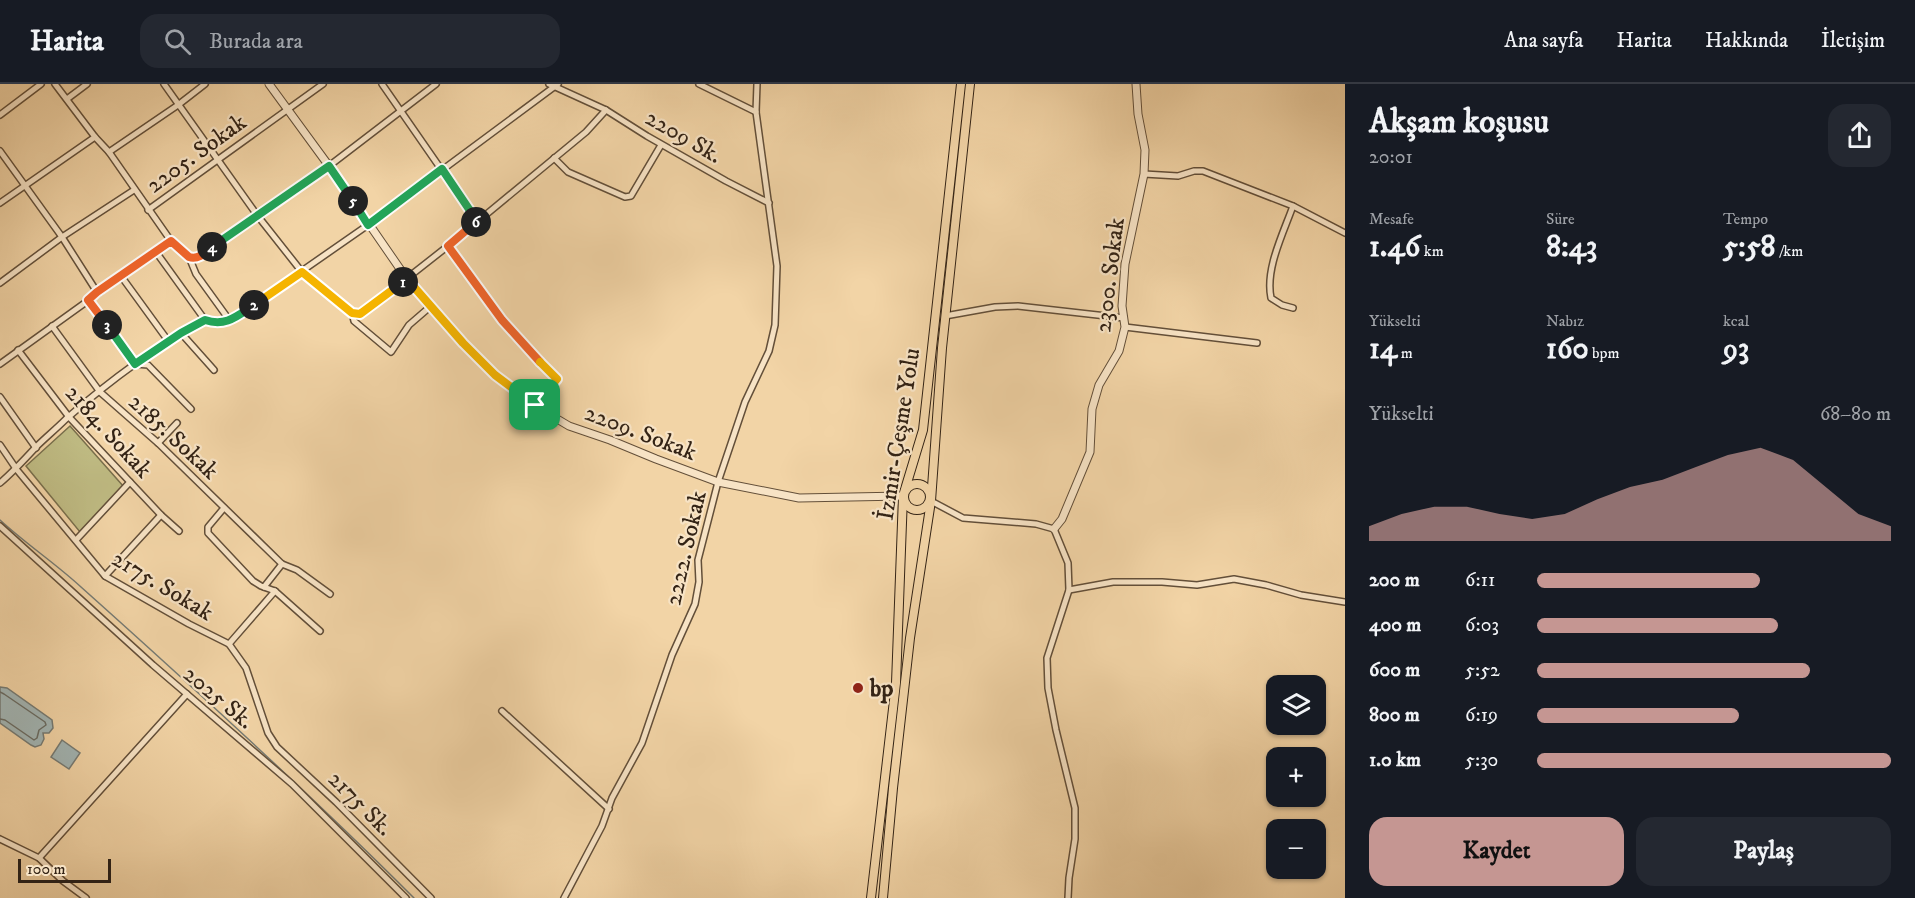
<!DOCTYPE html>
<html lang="tr">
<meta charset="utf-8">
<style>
body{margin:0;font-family:"IM FELL DW Pica",serif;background:#242831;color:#f1f3f6;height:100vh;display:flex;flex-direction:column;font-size:22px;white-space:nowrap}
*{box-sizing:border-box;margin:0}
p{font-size:20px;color:#9ea1a6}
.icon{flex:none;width:33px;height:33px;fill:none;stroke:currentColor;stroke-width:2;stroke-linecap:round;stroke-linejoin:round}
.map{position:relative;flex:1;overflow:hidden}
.side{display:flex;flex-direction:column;background:#171b24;width:570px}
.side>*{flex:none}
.tools{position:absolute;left:1266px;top:591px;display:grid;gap:12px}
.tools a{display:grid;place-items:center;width:60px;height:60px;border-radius:12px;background:#171b24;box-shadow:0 2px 4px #0004;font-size:30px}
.scale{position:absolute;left:18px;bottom:15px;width:93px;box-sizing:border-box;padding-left:6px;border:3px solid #332315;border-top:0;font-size:16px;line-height:21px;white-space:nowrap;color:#332315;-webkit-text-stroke:4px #f7e3c5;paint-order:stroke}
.pin{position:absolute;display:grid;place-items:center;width:51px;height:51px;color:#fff;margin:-26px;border-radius:12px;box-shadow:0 3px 9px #0006}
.km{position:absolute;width:30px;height:30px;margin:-15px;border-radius:50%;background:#222;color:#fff;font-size:16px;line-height:30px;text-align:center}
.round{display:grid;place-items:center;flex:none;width:63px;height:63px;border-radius:18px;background:#242831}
.headline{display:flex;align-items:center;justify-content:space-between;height:102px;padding:0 24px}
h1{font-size:33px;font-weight:700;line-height:45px}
.stats{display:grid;grid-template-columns:repeat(3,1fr);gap:9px;height:102px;padding:6px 24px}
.stats div{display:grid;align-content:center}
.stats b{font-size:30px;font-weight:700}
.stats small{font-size:16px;font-weight:400}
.stats p{font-size:16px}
.chart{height:168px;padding:12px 24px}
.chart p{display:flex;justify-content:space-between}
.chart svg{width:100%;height:108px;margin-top:6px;fill:#c59692;opacity:.7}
.button{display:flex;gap:12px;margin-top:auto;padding:12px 24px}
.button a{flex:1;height:69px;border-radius:18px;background:#c59692;color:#111;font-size:24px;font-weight:700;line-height:69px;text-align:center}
.button a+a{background:#242831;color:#f1f3f6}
ul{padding:0 24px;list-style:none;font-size:20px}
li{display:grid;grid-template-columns:96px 72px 1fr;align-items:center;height:45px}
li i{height:15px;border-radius:8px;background:#c59692}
header{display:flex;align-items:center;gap:36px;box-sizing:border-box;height:84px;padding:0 30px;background:#171b24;border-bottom:2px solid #363941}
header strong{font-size:28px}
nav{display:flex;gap:33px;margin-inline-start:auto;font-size:21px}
.search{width:420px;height:54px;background:#242831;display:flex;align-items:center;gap:15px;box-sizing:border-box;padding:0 21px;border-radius:18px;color:#9ea1a6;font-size:22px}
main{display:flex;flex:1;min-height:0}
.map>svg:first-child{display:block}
.green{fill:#bfbb83;stroke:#796f4c;stroke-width:1.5}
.water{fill:#a2b5b4;stroke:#767b74;stroke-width:1.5}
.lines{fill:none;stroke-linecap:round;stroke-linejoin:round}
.shore{stroke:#6a6c64;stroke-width:1.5}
.stream{stroke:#767b74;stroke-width:1.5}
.minor-casing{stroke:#634f39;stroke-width:8}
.tertiary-casing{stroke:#634f39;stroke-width:9}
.trunk-casing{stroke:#332315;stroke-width:10}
.minor{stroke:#f7e3c5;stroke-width:5}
.tertiary{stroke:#f7e3c5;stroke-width:7}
.trunk{stroke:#f2d4a6;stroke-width:8}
.split-1-casing{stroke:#fff;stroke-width:12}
.split-2-casing{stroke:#fff;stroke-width:12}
.split-3-casing{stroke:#fff;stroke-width:12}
.split-4-casing{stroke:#fff;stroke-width:12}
.split-5-casing{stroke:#fff;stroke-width:12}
.split-6-casing{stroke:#fff;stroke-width:12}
.split-7-casing{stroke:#fff;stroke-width:12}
.split-8-casing{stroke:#fff;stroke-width:12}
.split-1{stroke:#f5b400;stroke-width:8}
.split-2{stroke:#f5b400;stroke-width:8}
.split-3{stroke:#22a559;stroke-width:8}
.split-4{stroke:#f0652b;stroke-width:8}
.split-5{stroke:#22a559;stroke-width:8}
.split-6{stroke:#22a559;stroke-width:8}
.split-7{stroke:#f0652b;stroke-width:8}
.split-8{stroke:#f5b400;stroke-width:8}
.poi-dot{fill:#8f2418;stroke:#f7e3c5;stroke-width:2}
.labels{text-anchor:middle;stroke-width:4.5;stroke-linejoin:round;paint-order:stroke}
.street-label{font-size:24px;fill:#332315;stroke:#f7e3c5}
.poi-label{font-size:24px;font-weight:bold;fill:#332315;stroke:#f7e3c5;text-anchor:start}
</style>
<header>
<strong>Harita</strong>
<div class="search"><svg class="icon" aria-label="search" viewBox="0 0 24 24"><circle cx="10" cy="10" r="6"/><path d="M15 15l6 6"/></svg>Burada ara</div>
<nav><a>Ana sayfa</a><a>Harita</a><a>Hakkında</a><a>İletişim</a></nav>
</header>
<main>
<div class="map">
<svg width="1345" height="814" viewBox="0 0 1345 814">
<rect width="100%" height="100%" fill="#f2d4a6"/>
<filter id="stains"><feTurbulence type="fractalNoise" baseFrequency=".00333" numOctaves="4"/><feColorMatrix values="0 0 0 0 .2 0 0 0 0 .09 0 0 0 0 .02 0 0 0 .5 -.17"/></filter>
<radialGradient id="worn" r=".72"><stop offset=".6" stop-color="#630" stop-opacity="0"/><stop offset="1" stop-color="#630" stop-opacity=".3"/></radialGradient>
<!-- green -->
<path class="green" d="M70,342L124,403L80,448L26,382Z"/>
<!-- water -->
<g class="water">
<path d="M0,603L7,604L52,636L53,644L49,649H43L44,655L41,661L35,663L31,661L0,639Z"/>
<path d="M62,656L80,669L69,685L51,673Z"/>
</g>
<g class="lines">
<!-- shore -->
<path class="shore" d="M0,608L4,610L45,638L46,641L39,646L37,654L34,656L5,636L0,635"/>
<!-- stream -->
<path class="stream" d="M0,436C26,460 55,479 81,503C194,604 306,706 414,814"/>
<!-- minor casing -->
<g class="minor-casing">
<g id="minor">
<path d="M55,0L95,53L109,68L171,157L189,173L196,190L230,237"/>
<path d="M164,0L257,131L302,188L352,229"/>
<path d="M382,0L477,137"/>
<path d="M549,0L606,26L647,52L726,97L769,119"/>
<path d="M699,0L756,28"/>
<path d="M67,15L87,0"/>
<path d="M0,31L41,0"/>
<path d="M0,67L62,153L97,208"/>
<path d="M109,68L178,21L205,0"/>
<path d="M554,74L568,88L625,113L631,112L661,61"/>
<path d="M1144,90L1178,92L1194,87H1203L1293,122L1345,149"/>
<path d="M0,119L95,53"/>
<path d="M148,126L323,0"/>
<path d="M448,162L502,236L557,295L535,321"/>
<path d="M156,168L205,236L219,239L230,237L368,141L558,0"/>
<path d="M189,173L200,172L329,82L436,0"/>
<path d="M121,192L169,258"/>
<path d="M0,199L62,153L134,106"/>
<path d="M88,216L135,280L148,281L191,325"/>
<path d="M1293,224L1282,221L1271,214C1265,185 1283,150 1293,122"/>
<path d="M352,229L360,230L364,228L448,162L586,48L606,26"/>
<path d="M352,229L354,237L391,268L409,241L431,222"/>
<path d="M945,232L995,223L1018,222L1124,234"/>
<path d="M52,242L100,308L158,359L282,480L297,486L330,510"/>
<path d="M1125,243L1257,259"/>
<path d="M181,249L214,286"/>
<path d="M18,266L69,333L161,431L179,447"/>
<path d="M0,280L171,157"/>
<path d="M0,313L36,364"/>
<path d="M158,359L177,339"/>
<path d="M0,361L17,386L105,492L189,540L229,560L246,584L268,649L277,663L336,718L431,814"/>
<path d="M0,399C13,388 24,376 36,363C45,354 56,345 66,335C108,298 155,263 205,236"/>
<path d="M931,417L963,434L1036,440L1054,445L1068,479L1069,506L1047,574L1048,604L1056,646L1075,724V755L1069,794L1068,814"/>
<path d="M224,424L208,443V449L253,497L261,502L275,507L229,560"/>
<path d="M0,442L153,581L292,700L406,814"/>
<path d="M76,456L130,398"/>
<path d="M105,492L161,431"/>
<path d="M264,503L282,480"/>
<path d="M1069,506L1113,498H1162L1197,501L1234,495L1266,501L1301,511L1345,518"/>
<path d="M275,507L320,547"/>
<path d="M502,627L609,725"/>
<path d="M0,755L39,774L63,797L86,814"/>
<path d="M39,774L187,610"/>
<path d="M564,814L602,742L612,714L642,659L672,571L695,520L699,498L698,476L718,398L745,318L769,267L775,241L777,182L756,28L757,0"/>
</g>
</g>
<!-- tertiary casing -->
<g class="tertiary-casing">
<g id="tertiary">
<path d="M269,0L329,82L407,195L463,259L495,291L508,302L542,326L569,342L610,356L656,375L718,398L799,414L903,412"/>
<path d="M1054,445L1062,435L1090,368L1092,325L1099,301L1119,267L1125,243L1122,222L1125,180L1144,90L1145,66L1138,30L1136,0"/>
</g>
</g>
<!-- trunk casing -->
<g class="trunk-casing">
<g id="trunk">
<circle cx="917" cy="413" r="13"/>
<path d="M871,814L896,599L903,412L923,346L961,0"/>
<path d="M883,814L893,704L910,554L931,417L942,264L970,0"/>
</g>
</g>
<!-- minor -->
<use href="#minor" class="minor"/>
<!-- tertiary -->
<use href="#tertiary" class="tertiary"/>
<!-- trunk -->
<use href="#trunk" class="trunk"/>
</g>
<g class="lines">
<!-- split-1 casing -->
<g class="split-1-casing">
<path id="split-1" d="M403,198L407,195L463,259L495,291L535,321"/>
</g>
<!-- split-2 casing -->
<g class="split-2-casing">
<path id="split-2" d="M254,221L302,188L352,229L360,230L403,198"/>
</g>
<!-- split-3 casing -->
<g class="split-3-casing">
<path id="split-3" d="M107,241L135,280L181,249L205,236C226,243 237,232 254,221"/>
</g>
<!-- split-4 casing -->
<g class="split-4-casing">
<path id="split-4" d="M107,241L88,216L97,208L171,157L189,173C198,176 205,169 212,163"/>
</g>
<!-- split-5 casing -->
<g class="split-5-casing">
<path id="split-5" d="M212,163L329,82L353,117"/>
</g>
<!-- split-6 casing -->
<g class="split-6-casing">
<path id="split-6" d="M353,117L368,141L442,85L477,137L476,138"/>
</g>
<!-- split-7 casing -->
<g class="split-7-casing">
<path id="split-7" d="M476,138L448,162L502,236L540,278"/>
</g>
<!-- split-8 casing -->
<g class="split-8-casing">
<path id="split-8" d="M535,321L557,295L540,278"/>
</g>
<!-- split-1 -->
<use href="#split-1" class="split-1"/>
<!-- split-2 -->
<use href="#split-2" class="split-2"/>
<!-- split-3 -->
<use href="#split-3" class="split-3"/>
<!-- split-4 -->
<use href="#split-4" class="split-4"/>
<!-- split-5 -->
<use href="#split-5" class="split-5"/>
<!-- split-6 -->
<use href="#split-6" class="split-6"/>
<!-- split-7 -->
<use href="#split-7" class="split-7"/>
<!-- split-8 -->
<use href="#split-8" class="split-8"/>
</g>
<!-- markers -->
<circle class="poi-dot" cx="858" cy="604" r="6"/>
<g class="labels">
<!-- street labels -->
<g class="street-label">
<text transform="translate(684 52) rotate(30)" y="8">2209 Sk.</text>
<text transform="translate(196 69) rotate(-36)" y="8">2205. Sokak</text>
<text transform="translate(1109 191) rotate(-83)" y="8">2300. Sokak</text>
<text transform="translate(109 347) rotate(48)" y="8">2184. Sokak</text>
<text transform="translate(641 348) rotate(21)" y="8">2209. Sokak</text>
<text transform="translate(898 350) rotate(-81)" y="8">İzmir-Çeşme Yolu</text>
<text transform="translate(174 352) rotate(43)" y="8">2185. Sokak</text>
<text transform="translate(685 464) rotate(-77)" y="8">2222. Sokak</text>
<text transform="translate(163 501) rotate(31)" y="8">2175. Sokak</text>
<text transform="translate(219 613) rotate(40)" y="8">2025 Sk.</text>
<text transform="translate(361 719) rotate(45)" y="8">2175 Sk.</text>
</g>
<!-- poi labels -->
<g class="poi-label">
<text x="870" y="612">bp</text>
</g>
</g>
<rect width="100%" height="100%" filter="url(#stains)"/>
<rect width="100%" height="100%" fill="url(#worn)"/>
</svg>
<div class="tools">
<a><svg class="icon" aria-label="layers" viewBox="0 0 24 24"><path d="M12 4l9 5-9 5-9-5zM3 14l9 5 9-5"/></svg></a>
<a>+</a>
<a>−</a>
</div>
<div class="scale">100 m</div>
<div class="pin" style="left:535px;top:321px;background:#1e9e55"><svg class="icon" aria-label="arrive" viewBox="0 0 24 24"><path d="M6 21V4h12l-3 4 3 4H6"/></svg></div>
<b class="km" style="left:403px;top:198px">1</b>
<b class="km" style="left:254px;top:221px">2</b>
<b class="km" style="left:107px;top:241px">3</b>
<b class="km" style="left:212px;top:163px">4</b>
<b class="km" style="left:353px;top:117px">5</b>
<b class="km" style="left:476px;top:138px">6</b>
</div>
<section class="side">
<div class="headline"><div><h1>Akşam koşusu</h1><p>20:01</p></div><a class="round"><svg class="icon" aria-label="share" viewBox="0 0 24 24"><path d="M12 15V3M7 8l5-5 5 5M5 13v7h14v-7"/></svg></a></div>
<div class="stats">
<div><p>Mesafe</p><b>1.46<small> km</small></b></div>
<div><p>Süre</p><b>8:43</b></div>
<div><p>Tempo</p><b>5:58<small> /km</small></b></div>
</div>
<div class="stats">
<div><p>Yükselti</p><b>14<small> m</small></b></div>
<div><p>Nabız</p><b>160<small> bpm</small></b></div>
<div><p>kcal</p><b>93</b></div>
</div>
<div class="chart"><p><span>Yükselti</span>68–80 m</p>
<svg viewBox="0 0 160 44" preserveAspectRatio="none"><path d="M0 44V38L10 33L20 30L30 30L40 33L50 35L60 33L70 27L80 22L90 19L100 14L110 9L120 6L130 11L140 22L150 33L160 38V44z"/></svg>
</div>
<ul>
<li><b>200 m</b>6:11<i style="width:63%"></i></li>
<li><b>400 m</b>6:03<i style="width:68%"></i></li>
<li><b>600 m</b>5:52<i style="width:77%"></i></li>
<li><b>800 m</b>6:19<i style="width:57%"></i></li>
<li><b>1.0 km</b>5:30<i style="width:100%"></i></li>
</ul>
<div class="button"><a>Kaydet</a><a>Paylaş</a></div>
</section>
</main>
